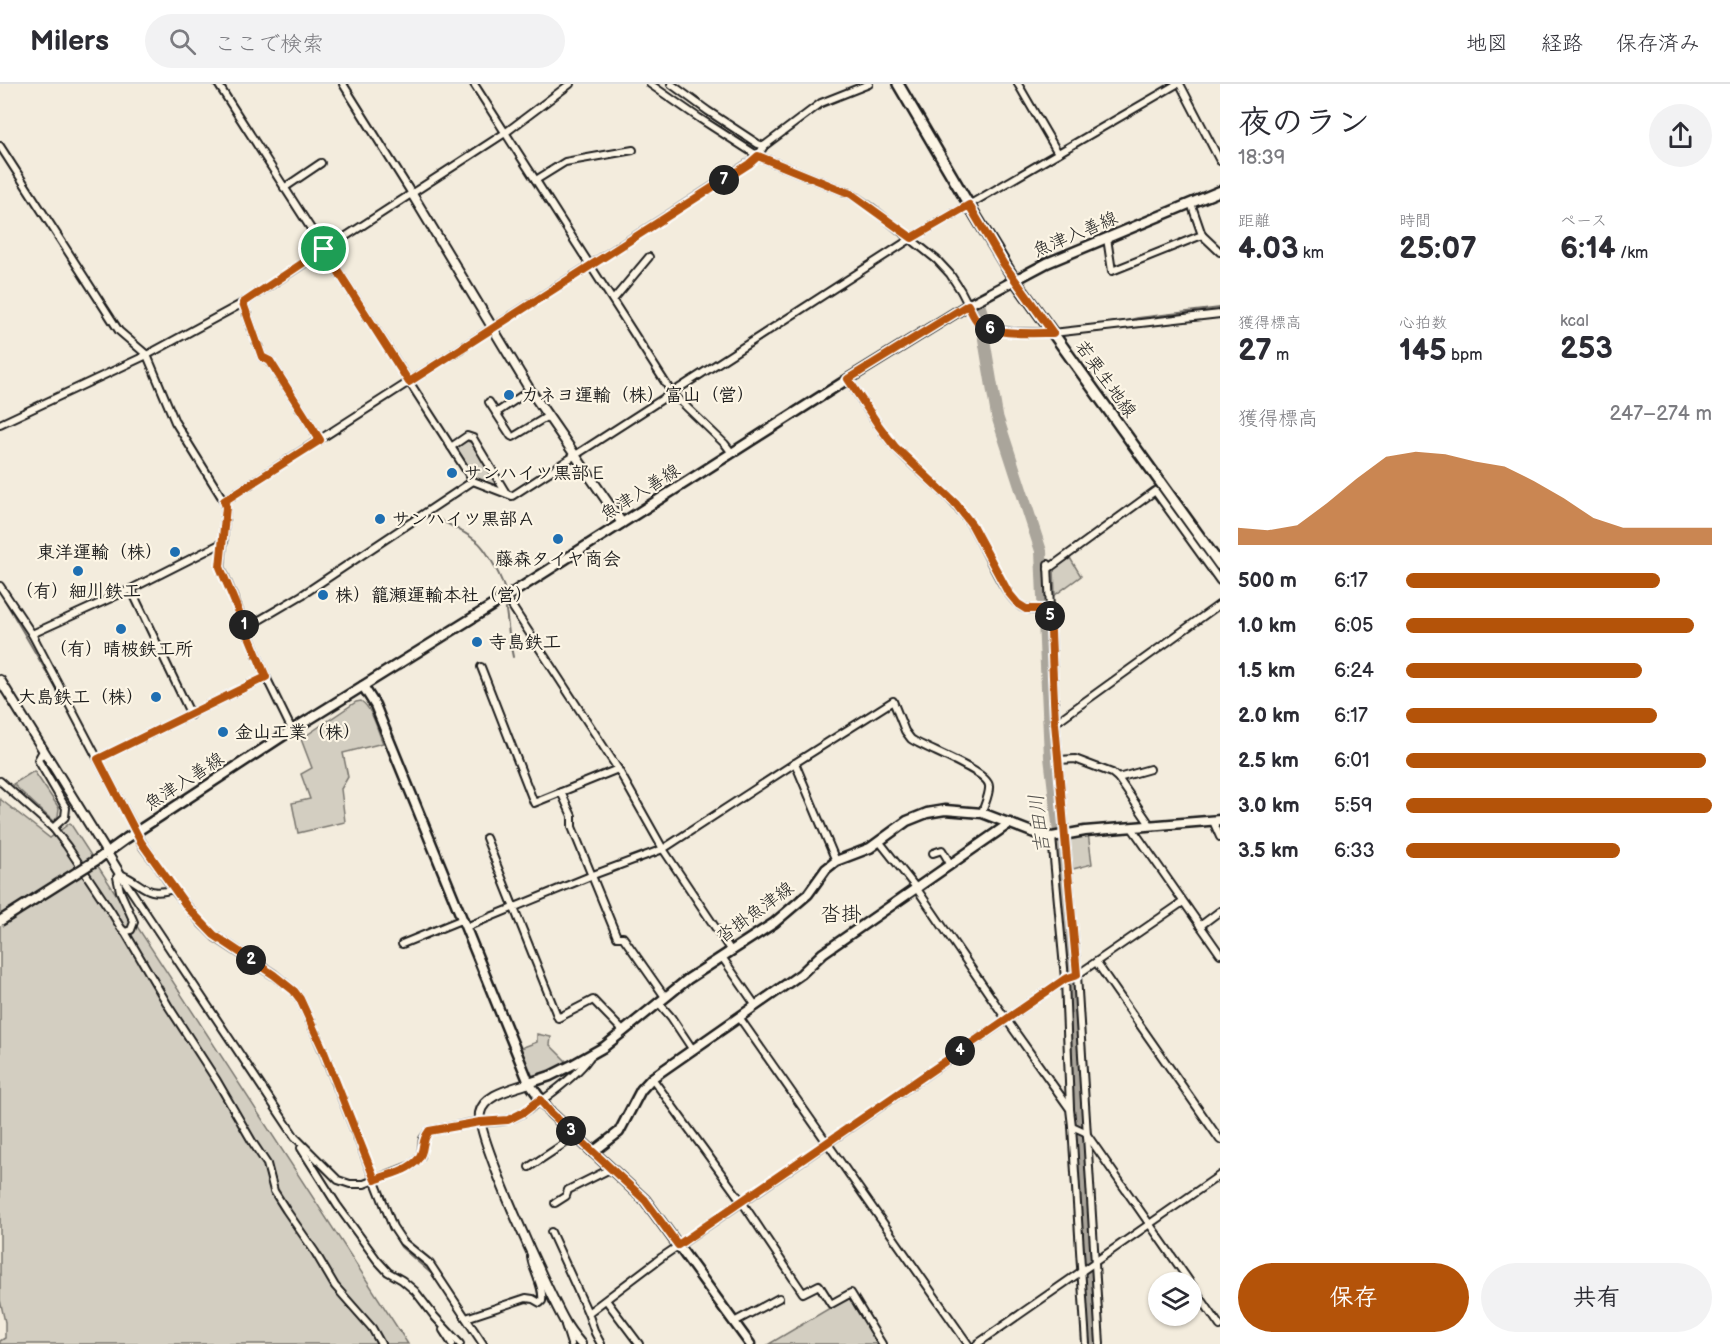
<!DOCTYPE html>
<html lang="ja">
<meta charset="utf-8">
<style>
body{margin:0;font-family:"Balsamiq Sans","Klee One",sans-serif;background:#f2f2f3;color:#2b2b33;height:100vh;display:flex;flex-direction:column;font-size:22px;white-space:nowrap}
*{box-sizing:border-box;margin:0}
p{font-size:20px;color:#7c7c81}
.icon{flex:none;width:33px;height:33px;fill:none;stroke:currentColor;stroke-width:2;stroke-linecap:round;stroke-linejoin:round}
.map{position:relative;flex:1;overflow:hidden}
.side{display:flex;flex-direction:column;background:#fff;width:510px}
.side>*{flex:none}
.fabs{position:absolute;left:1148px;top:1188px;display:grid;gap:12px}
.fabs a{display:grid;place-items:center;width:54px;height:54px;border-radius:50%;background:#fff;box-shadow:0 2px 4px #0004;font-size:30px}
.pin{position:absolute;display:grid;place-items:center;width:51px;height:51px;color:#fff;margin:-26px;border:3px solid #fff;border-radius:50%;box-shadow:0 2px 6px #0007}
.km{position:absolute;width:30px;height:30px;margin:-15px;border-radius:50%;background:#222;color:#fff;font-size:16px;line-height:30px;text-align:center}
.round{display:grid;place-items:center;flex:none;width:63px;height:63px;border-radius:32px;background:#f2f2f3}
.headline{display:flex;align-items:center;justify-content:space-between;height:102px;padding:0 18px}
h1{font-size:33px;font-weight:700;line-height:45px}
.figures{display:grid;grid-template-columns:repeat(3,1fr);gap:9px;height:102px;padding:6px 18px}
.figures div{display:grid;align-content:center}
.figures b{font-size:30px;font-weight:700}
.figures small{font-size:16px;font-weight:400}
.figures p{font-size:16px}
.chart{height:168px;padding:12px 18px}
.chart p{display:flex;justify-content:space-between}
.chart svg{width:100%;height:108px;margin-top:6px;fill:#b45309;opacity:.7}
.button{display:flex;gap:12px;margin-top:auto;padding:12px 18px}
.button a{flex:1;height:69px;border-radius:36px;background:#b45309;color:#fff;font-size:24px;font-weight:700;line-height:69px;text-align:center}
.button a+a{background:#f2f2f3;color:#2b2b33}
ul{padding:0 18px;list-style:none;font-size:20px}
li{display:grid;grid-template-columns:96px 72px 1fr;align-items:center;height:45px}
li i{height:15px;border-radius:8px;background:#b45309}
header{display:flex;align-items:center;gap:36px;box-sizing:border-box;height:84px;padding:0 30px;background:#fff;border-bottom:2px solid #e1e1e2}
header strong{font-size:28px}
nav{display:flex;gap:33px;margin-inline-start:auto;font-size:21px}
.search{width:420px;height:54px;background:#f2f2f3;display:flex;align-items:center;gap:15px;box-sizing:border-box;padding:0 21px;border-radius:33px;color:#7c7c81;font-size:22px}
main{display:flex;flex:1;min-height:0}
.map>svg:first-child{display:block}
.green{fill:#d3cec1;stroke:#78756e;stroke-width:1.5}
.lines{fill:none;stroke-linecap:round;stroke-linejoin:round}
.stream{stroke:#716e68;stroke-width:2}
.river{stroke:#aaa59b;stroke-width:12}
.minor-casing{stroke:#1c1c1c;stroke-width:10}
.tertiary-casing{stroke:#1c1c1c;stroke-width:12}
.secondary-casing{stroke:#1c1c1c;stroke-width:13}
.primary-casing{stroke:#1c1c1c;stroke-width:14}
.minor{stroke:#fcf5e5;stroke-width:6}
.tertiary{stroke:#fcf5e5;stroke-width:8}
.secondary{stroke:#fcf5e5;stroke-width:8}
.primary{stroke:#fcf5e5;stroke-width:9}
.secondary-bridge-casing{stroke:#1c1c1c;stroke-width:13;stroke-linecap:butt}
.secondary-bridge{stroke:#fcf5e5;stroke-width:8}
.route-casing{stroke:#fff;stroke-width:12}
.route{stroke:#b45309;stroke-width:8}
.poi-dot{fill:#1f6fb2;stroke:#fcf5e5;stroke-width:2}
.labels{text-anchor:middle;stroke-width:4.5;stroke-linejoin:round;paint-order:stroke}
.street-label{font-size:18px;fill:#1c1c1c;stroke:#fcf5e5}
.poi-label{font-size:18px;font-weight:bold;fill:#1c1c1c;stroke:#fcf5e5;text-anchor:start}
.water-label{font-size:20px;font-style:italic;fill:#55534f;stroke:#fcf5e5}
.quarter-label{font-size:21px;fill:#1c1c1c;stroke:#fcf5e5}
</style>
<header>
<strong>Milers</strong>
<div class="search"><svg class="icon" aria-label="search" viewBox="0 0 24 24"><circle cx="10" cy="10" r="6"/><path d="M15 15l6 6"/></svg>ここで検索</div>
<nav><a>地図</a><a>経路</a><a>保存済み</a></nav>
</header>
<main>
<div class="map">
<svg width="1220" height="1260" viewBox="0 0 1220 1260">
<rect width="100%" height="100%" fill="#f3ecdd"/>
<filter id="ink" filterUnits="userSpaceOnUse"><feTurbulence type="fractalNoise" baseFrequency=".0167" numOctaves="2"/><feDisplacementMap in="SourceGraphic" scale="12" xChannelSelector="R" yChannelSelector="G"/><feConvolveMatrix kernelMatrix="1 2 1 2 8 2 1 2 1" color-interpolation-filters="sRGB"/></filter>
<g filter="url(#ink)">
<!-- green -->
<g class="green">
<path d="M467,357L472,359L499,402L497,404L476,396L456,363Z"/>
<path d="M1070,474L1081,492L1055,511L1054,485Z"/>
<path d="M361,617C373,625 377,646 383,659L343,669L348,693L341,705L345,738L298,749L292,719L310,715L301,690L312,684L301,655L356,618Z"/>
<path d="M34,687L59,724L58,732L54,738L13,700Z"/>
<path d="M0,715L50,754L70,739L408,1260H0V1257L5,1254V1238L0,1216Z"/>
<path d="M1088,749L1092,780L1073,785L1068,755Z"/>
<path d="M537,950L551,953L550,961L568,979L534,994L531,991L521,964L537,958Z"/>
<path d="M850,1212L880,1260H769Z"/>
</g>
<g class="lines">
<!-- stream -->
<g class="stream">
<path d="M982,229L998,242L1005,244L1046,245"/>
<path d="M1117,239L1138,234L1220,224"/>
<path d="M1055,245L1073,244"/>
<path d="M394,454L430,431C445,439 462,446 475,456C486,463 504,497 505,509"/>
<path d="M0,508L64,618L131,747"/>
<path d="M505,518L510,558L513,573"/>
<path d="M133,752L140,766L169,804"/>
<path d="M174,811L196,839L213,857L288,906L297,915"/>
<path d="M305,934L391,1146L401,1163L433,1191L479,1260"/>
</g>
<!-- river -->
<path class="river" d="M980,223L985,239L984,255L997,332L1041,467L1050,673L1065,799L1093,1260"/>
<!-- minor casing -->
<g class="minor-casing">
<g id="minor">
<path d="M218,0L473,397L512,412L912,154L1177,0"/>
<path d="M343,0L412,110"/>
<path d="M474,0L672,309L725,360L732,369"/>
<path d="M650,0L699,34L758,72L851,110L872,124L937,176L950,190L961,207L975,234L979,239L989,245L1013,248L1053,249L1220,230"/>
<path d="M671,0L708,27L758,60L764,62"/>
<path d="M1018,0L1058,69"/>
<path d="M1180,0L1220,77"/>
<path d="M0,62L119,247L147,271L175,338L224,417L226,423L221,483L266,593L292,646"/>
<path d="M536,96L565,78L633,66"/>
<path d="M284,104L321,79"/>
<path d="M1202,151L1220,168"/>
<path d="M1107,154L1112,187L1202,151L1191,119"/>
<path d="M613,216L649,173"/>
<path d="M243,219L262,273L270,277L320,356"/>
<path d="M848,295C863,318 877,342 895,363C920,390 952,411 972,442C985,463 1001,506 1019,521C1027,528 1040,525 1050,525"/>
<path d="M489,318L511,352L513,353L548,332"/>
<path d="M496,329L530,306"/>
<path d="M0,340L147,271L243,219L505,49L570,0"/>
<path d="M451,363L467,352L473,354L506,409"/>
<path d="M224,417L749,79L758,72L764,62L821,19L869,0"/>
<path d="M1048,480L1055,639L1077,891L1100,1260"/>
<path d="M1048,485L1155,407L1220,497"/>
<path d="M0,502L32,550L141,757L173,805C145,814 144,799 120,790"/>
<path d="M131,505L191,631"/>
<path d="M506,513L618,685L663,765L731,867"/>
<path d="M246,544L302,511L473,397"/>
<path d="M32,550L131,505L224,458"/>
<path d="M481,583L534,719L618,685"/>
<path d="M1055,639L1220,520"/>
<path d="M43,667L38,676L66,724L65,733L53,744"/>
<path d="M98,675L266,593"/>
<path d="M1059,676L1075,675L1112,689L1118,694L1151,742"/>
<path d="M795,679L836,777"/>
<path d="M1118,694L1150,685"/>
<path d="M0,697L53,744L67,762L112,829L121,844L125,848L131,846L134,838L120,807L117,793L120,790"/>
<path d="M561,708L572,732V743L617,853H623L665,913"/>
<path d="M1213,737L1220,753"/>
<path d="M1132,744L1220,870"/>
<path d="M1052,753L1065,895L1070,1024"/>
<path d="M486,754L558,934L593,916L623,947"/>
<path d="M879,757L917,805L1006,935L1070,1025L1072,1042L1085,1048L1088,1052L1190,1198"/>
<path d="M933,769L942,766L951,781"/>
<path d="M120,790L295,1053L338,1096L350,1100H364L412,1081L421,1072L423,1055L429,1047C446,1044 463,1040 479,1038C489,1038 498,1038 507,1036C528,1030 580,990 591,971"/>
<path d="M173,805L202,840L214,851L274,890L294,907L300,915L322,964L393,1143L403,1158L430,1180L483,1260"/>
<path d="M1200,842L1220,827"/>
<path d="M466,843L593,791L663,765L795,679L893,617L905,647L911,655C925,665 988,687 989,702C990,710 984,721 982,729"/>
<path d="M125,848L169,923L217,997L253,1059L267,1080L274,1107L286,1126L315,1168L335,1202L372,1244L381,1260"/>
<path d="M402,860L463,835"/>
<path d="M722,873L756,922"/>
<path d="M1096,878L1220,1056"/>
<path d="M658,918L671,933L693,966"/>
<path d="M739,933L968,1260"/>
<path d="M1072,1042L1086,1260"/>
<path d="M301,1064L337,1121L377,1176L388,1188L402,1196L415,1207L435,1233L460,1260"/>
<path d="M529,1083L576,1052"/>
<path d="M555,1119L566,1112L568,1106L612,1084"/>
<path d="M551,1148L588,1229L595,1249L601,1260"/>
<path d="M1191,1200L1220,1242"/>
<path d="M606,1216L639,1260"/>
<path d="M588,1229L662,1173L742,1118L652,994"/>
<path d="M466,1234L526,1214L533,1215L540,1219L542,1217C544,1202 533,1188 531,1173"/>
<path d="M734,1238L779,1214"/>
<path d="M565,1241L571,1260"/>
<path d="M443,1246L452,1260"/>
<path d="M882,1260L851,1209L831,1220L819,1201L803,1209L742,1118L1065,895L1077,891L1183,818"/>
<path d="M977,1260L1220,1091"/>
</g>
</g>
<!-- tertiary casing -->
<g class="tertiary-casing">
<g id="tertiary">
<path d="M412,110L530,306L622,439"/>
<path d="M0,596L120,790"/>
<path d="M529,999C513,1005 484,1010 480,1029C476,1052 549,1210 565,1238C569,1246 575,1253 581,1260"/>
</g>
</g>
<!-- secondary casing -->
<g class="secondary-casing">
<g id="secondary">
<path d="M363,602L375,621L529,999L551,1029L645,1116L750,1260"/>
<path d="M153,737L292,646L506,513L848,295L968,221L1047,179L1220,107"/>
<path d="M98,775L127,754"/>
<path d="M529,999L550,992L574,980L604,963L688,895L774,839L808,810L826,785L836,777L870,764L907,737L927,729L945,726L982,729L1037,750L1052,753L1085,747L1220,736"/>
<path d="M593,1068L619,1048L641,1006L652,994L801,890L823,869L1010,739"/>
</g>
</g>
<!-- primary casing -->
<g class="primary-casing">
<path id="primary" d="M898,0L969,121L1014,195L1220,481"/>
</g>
<!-- minor -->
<use href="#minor" class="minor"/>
<!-- tertiary -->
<use href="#tertiary" class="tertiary"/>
<!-- secondary -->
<use href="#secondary" class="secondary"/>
<!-- primary -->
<use href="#primary" class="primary"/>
<!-- secondary-bridge casing -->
<g class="secondary-bridge-casing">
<g id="secondary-bridge">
<path d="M127,754L153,737"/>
<path d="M0,837L98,775"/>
</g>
</g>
<!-- secondary-bridge -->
<use href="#secondary-bridge" class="secondary-bridge"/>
</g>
</g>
<g class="lines" filter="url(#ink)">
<!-- route casing -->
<g class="route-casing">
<path id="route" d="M758,72L851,110L912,154L969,121L1003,179L1053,249C1034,249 992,252 978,238C973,233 971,226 968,221L848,295L879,342L895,363L956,420L972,441L1008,508L1018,520L1026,525H1050L1055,639L1077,891L1065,895L678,1161L645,1116L551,1029L540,1016L524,1028L508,1036L480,1038L429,1047C421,1058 425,1060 421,1070C416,1085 389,1090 375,1096L322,963L300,915L294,907L274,891L214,851L188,824L141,758L98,675L266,593L220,483L226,423L224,417L320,356L270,277L262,273L243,219L324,165L409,298L749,80Z"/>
</g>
<!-- route -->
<use href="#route" class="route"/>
</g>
<!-- markers -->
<g class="poi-dot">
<circle cx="509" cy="311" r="6"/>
<circle cx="452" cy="389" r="6"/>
<circle cx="380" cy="435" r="6"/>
<circle cx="558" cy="455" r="6"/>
<circle cx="175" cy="468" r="6"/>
<circle cx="78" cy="487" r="6"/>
<circle cx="323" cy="511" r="6"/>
<circle cx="121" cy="545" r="6"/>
<circle cx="477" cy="558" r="6"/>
<circle cx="156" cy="613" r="6"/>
<circle cx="223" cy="648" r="6"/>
</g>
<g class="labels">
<!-- street labels -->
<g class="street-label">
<text transform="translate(1075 150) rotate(-23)" y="6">魚津入善線</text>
<text transform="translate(1106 295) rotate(54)" y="6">若栗生地線</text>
<text transform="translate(640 408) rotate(-32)" y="6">魚津入善線</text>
<text transform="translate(184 697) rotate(-33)" y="6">魚津入善線</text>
<text transform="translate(755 828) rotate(-36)" y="6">沓掛魚津線</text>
</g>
<!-- poi labels -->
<g class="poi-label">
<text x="521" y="317">カネヨ運輸（株）富山（営）</text>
<text x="464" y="395">サンハイツ黒部Ｅ</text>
<text x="392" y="441">サンハイツ黒部Ａ</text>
<text x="163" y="474" text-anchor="end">東洋運輸（株）</text>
<text x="558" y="481" text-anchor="middle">藤森タイヤ商会</text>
<text x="78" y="513" text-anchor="middle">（有）細川鉄工</text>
<text x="335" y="517">株）籠瀬運輸本社（営）</text>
<text x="489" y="564">寺島鉄工</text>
<text x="121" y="571" text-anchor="middle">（有）晴柀鉄工所</text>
<text x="144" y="619" text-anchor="end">大島鉄工（株）</text>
<text x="235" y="654">金山工業（株）</text>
</g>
<!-- water labels -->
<g class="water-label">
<text transform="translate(1039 740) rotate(-97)" y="7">吉田川</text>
</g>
<!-- quarter labels -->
<g class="quarter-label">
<text x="841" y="837">沓掛</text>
</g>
</g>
</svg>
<div class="fabs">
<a><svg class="icon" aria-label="layers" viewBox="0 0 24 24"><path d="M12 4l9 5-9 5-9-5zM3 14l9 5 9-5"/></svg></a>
</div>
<div class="pin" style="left:324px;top:165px;background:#1e9e55"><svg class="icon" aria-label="arrive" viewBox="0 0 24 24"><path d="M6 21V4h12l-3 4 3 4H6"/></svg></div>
<b class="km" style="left:244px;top:541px">1</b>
<b class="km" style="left:251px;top:876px">2</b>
<b class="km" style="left:571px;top:1047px">3</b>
<b class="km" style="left:960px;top:967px">4</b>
<b class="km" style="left:1050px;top:532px">5</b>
<b class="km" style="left:990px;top:245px">6</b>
<b class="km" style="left:724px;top:96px">7</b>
</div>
<section class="side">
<div class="headline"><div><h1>夜のラン</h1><p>18:39</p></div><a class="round"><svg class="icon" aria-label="share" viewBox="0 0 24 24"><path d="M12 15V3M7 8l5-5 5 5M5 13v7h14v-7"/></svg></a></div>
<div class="figures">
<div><p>距離</p><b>4.03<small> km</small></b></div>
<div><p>時間</p><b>25:07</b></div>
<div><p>ペース</p><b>6:14<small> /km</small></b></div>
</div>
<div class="figures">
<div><p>獲得標高</p><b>27<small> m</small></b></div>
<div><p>心拍数</p><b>145<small> bpm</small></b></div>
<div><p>kcal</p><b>253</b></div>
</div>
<div class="chart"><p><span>獲得標高</span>247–274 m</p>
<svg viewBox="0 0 160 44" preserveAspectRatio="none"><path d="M0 44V37L10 38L20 36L30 27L40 17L50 8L60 6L70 7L80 10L90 12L100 18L110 25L120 33L130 37L140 37L150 37L160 37V44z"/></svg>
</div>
<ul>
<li><b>500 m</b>6:17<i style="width:83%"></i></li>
<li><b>1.0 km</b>6:05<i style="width:94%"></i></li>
<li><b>1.5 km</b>6:24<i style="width:77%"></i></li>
<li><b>2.0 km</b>6:17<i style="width:82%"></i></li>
<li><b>2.5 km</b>6:01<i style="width:98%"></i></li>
<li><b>3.0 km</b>5:59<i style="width:100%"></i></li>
<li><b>3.5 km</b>6:33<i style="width:70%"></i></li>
</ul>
<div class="button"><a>保存</a><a>共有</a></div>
</section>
</main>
